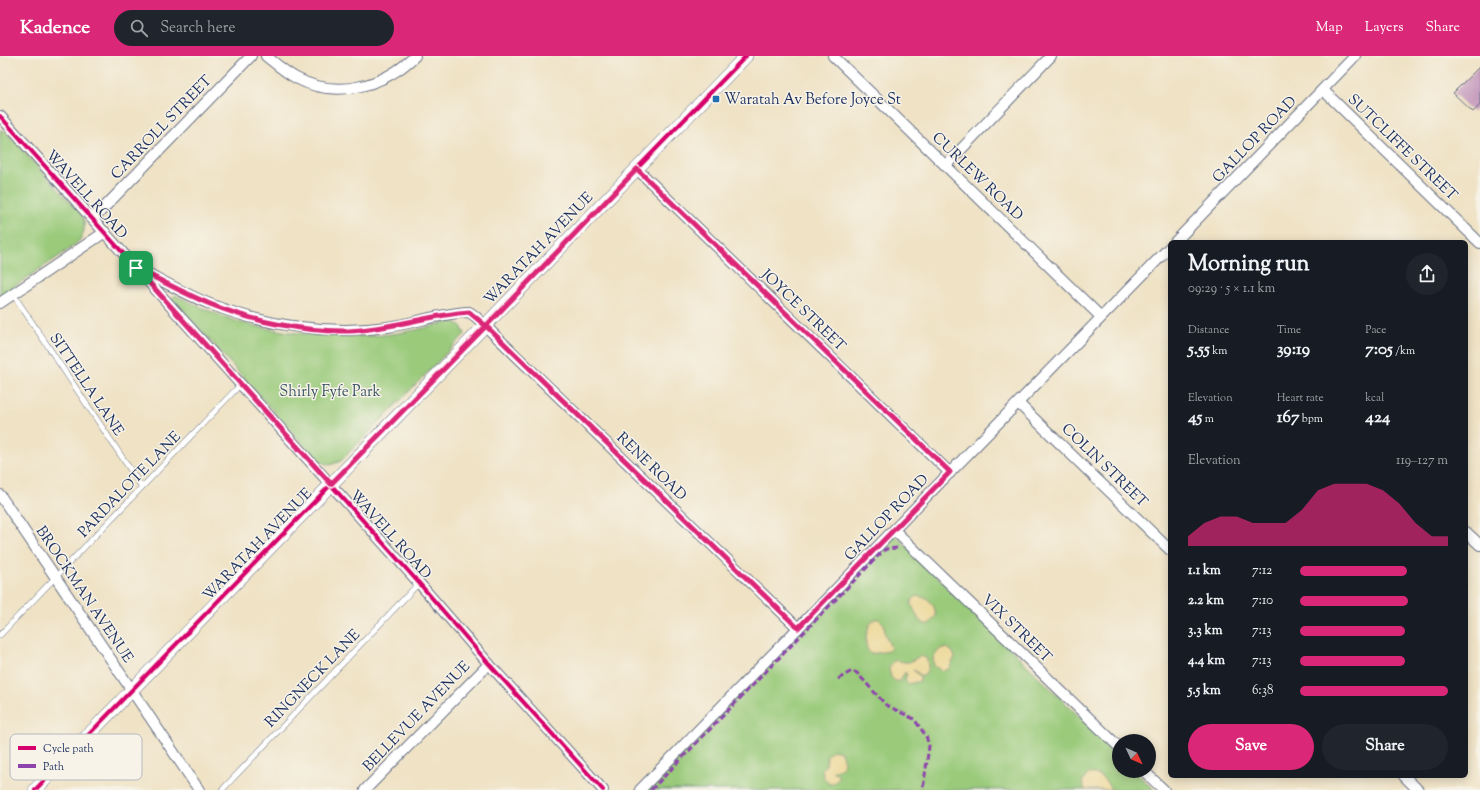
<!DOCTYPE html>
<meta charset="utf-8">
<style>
body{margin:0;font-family:"Sorts Mill Goudy",serif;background:#20242c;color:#f1f3f6;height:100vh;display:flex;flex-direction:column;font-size:15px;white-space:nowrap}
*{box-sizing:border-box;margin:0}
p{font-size:13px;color:#9ea1a6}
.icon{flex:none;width:22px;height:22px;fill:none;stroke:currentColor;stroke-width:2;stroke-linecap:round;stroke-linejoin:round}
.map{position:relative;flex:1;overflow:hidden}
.side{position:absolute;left:1168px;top:184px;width:300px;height:538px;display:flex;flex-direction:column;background:#171b24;border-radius:6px;box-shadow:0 2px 10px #0003}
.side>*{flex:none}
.needle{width:26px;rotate:134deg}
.fabs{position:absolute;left:1112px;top:678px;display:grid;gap:8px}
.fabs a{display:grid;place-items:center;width:44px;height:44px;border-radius:50%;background:#171b24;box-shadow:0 2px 10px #0003;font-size:20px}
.pin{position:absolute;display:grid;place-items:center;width:34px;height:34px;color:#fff;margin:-17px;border-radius:8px;box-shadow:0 2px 6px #0006}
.round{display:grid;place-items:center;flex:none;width:42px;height:42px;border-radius:21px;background:#20242c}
.head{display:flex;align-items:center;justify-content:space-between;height:68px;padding:0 20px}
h1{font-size:22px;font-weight:800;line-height:30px}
.stats{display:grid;grid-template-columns:repeat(3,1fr);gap:6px;height:68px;padding:4px 20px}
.stats div{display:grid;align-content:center}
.stats b{font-size:17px;font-weight:800}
.stats small{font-size:11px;font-weight:400}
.stats p{font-size:11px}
.chart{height:112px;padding:8px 20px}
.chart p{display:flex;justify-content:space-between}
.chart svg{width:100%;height:72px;margin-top:4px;fill:#db2777;opacity:.7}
.button{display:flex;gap:8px;margin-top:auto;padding:8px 20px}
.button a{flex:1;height:46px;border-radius:24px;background:#db2777;color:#fff;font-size:16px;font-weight:800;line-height:46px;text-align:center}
.button a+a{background:#20242c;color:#f1f3f6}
ul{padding:0 20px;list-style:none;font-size:13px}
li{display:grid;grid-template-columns:64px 48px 1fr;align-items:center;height:30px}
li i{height:10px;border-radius:5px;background:#db2777}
header{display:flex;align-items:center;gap:24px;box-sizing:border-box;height:56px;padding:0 20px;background:#db2777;color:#fff}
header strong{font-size:19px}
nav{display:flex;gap:22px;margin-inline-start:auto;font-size:14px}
.search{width:280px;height:36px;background:#20242c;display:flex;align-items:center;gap:10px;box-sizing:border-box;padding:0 14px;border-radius:22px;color:#9ea1a6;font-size:15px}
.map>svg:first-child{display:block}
.green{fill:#9aca7a;stroke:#5a7c6c}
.sand{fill:#eeda9e;stroke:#84847e}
.building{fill:#c69cbe}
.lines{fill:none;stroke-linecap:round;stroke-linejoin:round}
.service-casing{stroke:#656e82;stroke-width:6}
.minor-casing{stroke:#656e82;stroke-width:12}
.tertiary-casing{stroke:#656e82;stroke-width:14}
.service{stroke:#fff;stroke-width:5}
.minor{stroke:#fff;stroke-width:10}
.tertiary{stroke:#fff;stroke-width:13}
.quiet{stroke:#8e44ad;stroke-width:3;stroke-dasharray:6 3;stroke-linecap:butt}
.cycleway-casing{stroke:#f7f3e8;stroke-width:6}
.cycleway{stroke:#d6006c;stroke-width:4}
.route-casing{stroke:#fff;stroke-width:8}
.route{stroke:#db2777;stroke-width:5}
.poi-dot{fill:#1f6fb2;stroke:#f7f3e8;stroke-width:1.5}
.labels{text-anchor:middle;stroke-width:3;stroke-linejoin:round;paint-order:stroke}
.poi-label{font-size:15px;fill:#1b2f5e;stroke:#f7f3e8;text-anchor:start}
.street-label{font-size:15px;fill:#1b2f5e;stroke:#f7f3e8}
.park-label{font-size:15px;fill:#3b5665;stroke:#f7f3e8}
.key{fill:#f7f3e8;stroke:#b5b8bf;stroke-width:1}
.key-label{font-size:11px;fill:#1b2f5e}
</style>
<header>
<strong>Kadence</strong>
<div class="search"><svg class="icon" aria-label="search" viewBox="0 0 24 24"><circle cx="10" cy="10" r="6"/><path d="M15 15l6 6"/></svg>Search here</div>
<nav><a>Map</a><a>Layers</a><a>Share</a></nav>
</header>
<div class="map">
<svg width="1480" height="734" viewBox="0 0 1480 734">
<rect width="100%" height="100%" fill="#f7f3e8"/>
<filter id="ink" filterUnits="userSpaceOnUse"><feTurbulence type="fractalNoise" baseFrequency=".025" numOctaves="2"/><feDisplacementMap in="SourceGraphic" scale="8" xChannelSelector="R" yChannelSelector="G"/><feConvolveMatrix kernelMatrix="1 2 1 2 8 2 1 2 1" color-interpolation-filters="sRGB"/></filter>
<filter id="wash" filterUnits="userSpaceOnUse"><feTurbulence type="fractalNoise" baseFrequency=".012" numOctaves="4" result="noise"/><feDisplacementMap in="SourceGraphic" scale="16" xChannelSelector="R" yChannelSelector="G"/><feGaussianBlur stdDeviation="0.9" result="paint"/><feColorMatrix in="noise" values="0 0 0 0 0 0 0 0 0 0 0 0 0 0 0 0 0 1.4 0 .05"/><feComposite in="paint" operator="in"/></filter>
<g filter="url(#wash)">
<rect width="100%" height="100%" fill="#efe2c5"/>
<!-- green -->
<g class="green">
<path d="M0,74L5,75L83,160C86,173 84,181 74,190L0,240Z"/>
<path d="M175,239C196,249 217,259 239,266C286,279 358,285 405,276C421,273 437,269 453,265L461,270L465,278L341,405L330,409L318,405L172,242Z"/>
<path d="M894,478L1119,700V715H1134L1154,734H645Z"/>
</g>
<!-- sand -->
<g class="sand">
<path d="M917,540L927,542L934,551L936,560L929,568C918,570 916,555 911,548L912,544Z"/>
<path d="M875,563H879L884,568L885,578L891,592L888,595L871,598C862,592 866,568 875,563Z"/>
<path d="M946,592L952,595L955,601L949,613L942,615L934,610L933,602L940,593Z"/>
<path d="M921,600L927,603L928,611L925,619L922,620L913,614L920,621V625L908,628L905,624L907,618L905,616L900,625H895L891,621L889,613C895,598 899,608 909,606C913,605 917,601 921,600Z"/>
<path d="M833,694L841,696L844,706L842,712L832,716L838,718V722L835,726L829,728L824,722L822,713L826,709L827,699Z"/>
<path d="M1088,718C1100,716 1106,724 1111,734H1085L1082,726Z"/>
</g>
<g id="blocks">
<!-- building -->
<path class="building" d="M1480,10V49L1473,56L1453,37Z"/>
</g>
</g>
<g filter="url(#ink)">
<use href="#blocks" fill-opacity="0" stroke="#656e82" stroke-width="1"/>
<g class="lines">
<!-- service casing -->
<g class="service-casing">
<g id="service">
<path d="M13,238L142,431"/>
<path d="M0,579L241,328"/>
<path d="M222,734L419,527"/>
</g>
</g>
<!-- minor casing -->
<g class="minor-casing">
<g id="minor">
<path d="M266,0C276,8 285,16 296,22C337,44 384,30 415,0"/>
<path d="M833,0L1101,261"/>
<path d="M1323,34L1480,187"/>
<path d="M0,60L419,527L489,608L603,734"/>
<path d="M946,109L1051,0"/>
<path d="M637,113L950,417"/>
<path d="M93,163L251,0"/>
<path d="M1175,186L1355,0"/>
<path d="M142,214C164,226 187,239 210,248C266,270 329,279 388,271C415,267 442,257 469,256L475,260L798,572"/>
<path d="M0,247L105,176"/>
<path d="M1018,347L1170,494"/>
<path d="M0,439L199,734"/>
<path d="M894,474L1119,691"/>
<path d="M1466,476L1480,489"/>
<path d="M1144,715L1164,734"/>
<path d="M1404,720L1418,734"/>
<path d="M365,734L489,608"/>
<path d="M640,734L1170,191"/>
</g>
</g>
<!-- tertiary casing -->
<g class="tertiary-casing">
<path id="tertiary" d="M35,734L746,0"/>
</g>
<!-- service -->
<use href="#service" class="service"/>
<!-- minor -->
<use href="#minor" class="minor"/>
<!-- tertiary -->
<use href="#tertiary" class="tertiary"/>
<!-- quiet -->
<g class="quiet">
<path d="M838,623L852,615L857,617L886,649L914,663L926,680L929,690L923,734"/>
<path d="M651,734L879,499L886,493L897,492"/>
</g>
<!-- cycleway casing -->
<g class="cycleway-casing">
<g id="cycleway">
<path d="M0,60L419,527L489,608L603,734"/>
<path d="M35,734L746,0"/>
</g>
</g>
<!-- cycleway -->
<use href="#cycleway" class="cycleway"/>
</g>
</g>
<g class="lines" filter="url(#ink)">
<!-- route casing -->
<g class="route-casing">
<path id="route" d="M136,212L331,428L486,270L798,572L950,416L637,113L486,270L469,256C429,259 390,273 349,275C303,276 252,265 210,248C185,238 160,224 136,212"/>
</g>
<!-- route -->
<use href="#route" class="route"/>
</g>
<!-- markers -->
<rect class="poi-dot" x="712" y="39" width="8" height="8" rx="2"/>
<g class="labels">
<!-- poi labels -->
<g class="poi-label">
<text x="724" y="48">Waratah Av Before Joyce St</text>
</g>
<!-- street labels -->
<g class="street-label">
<text transform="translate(161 71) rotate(-46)" y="5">CARROLL STREET</text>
<text transform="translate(1254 83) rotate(-46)" y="5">GALLOP ROAD</text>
<text transform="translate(1403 91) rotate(44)" y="5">SUTCLIFFE STREET</text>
<text transform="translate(978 120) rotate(44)" y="5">CURLEW ROAD</text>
<text transform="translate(87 138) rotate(48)" y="5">WAVELL ROAD</text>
<text transform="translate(538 192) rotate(-46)" y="5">WARATAH AVENUE</text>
<text transform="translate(804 254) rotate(44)" y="5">JOYCE STREET</text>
<text transform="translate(87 328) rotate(56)" y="5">SITTELLA LANE</text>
<text transform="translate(1105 409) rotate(44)" y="5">COLIN STREET</text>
<text transform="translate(652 410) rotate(44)" y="5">RENE ROAD</text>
<text transform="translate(129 428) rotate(-46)" y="5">PARDALOTE LANE</text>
<text transform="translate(886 461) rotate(-46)" y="5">GALLOP ROAD</text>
<text transform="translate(391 478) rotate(48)" y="5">WAVELL ROAD</text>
<text transform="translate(257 488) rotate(-46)" y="5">WARATAH AVENUE</text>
<text transform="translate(85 538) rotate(56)" y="5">BROCKMAN AVENUE</text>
<text transform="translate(1017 572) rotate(44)" y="5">VIX STREET</text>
<text transform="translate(312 622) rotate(-46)" y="5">RINGNECK LANE</text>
<text transform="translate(416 660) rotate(-46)" y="5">BELLEVUE AVENUE</text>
</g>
<!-- park labels -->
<g class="park-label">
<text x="330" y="340">Shirly Fyfe Park</text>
</g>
</g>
<!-- legend -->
<rect x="10" y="678" width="132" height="46" rx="6" class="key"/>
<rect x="18" y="690" width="18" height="4" fill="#d6006c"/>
<rect x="18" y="708" width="18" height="4" fill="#8e44ad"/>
<g class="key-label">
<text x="43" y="696">Cycle path</text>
<text x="43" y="714">Path</text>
</g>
</svg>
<div class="fabs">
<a><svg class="needle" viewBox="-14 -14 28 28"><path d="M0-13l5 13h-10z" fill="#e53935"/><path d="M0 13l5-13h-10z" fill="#9ea1a6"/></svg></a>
</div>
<div class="pin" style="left:136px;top:212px;background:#1e9e55"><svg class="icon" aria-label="arrive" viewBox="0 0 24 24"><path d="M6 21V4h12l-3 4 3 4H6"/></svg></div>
<section class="side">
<div class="head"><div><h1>Morning run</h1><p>09:29 · 5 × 1.1 km</p></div><a class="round"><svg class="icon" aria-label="share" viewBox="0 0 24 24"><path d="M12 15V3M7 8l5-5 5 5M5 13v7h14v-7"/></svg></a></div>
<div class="stats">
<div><p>Distance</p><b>5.55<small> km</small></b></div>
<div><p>Time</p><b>39:19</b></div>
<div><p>Pace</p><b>7:05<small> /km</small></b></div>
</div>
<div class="stats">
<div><p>Elevation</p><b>45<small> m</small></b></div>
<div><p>Heart rate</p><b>167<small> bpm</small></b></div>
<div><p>kcal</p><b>424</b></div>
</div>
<div class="chart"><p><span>Elevation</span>119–127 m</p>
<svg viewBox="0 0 160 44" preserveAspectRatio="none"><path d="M0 44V38L10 30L20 26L30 26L40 30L50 30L60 30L70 22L80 10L90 6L100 6L110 6L120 10L130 18L140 30L150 38L160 38V44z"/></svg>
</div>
<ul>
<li><b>1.1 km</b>7:12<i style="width:72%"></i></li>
<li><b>2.2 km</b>7:10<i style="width:73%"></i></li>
<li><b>3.3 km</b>7:13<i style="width:71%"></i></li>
<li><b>4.4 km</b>7:13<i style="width:71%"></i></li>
<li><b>5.5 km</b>6:38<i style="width:100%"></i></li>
</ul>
<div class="button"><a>Save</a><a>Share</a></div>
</section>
</div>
